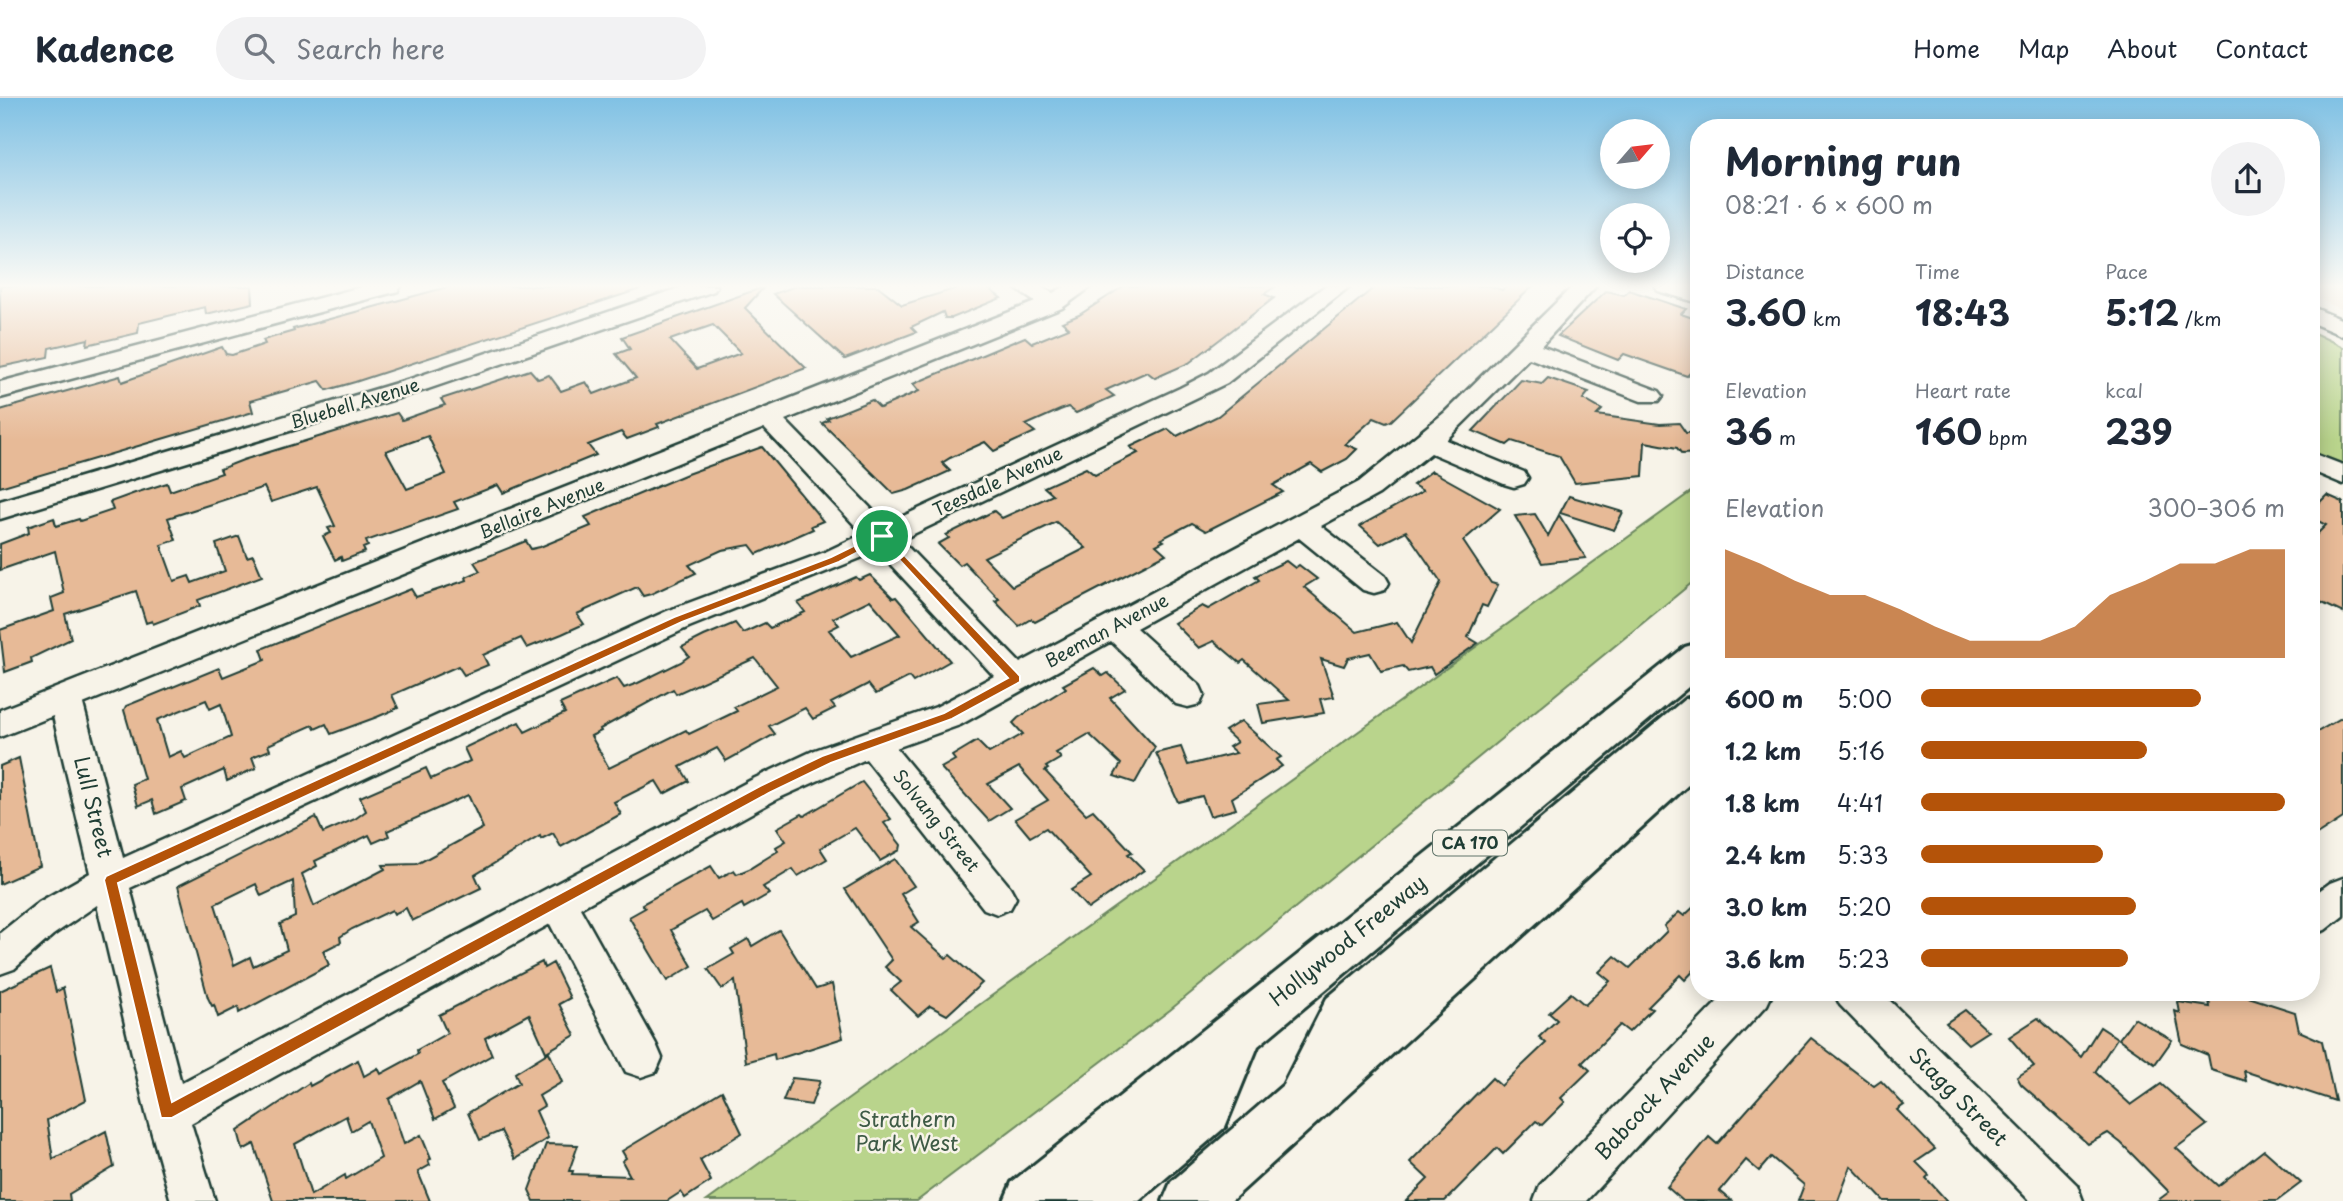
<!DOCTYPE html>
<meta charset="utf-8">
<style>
body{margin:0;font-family:"Playpen Sans",sans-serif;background:#f2f2f3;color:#1f2937;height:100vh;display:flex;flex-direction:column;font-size:26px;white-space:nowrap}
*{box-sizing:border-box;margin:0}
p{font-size:23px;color:#747a83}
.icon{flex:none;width:38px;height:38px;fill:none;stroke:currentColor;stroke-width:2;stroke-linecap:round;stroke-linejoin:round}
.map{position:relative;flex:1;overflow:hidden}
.side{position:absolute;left:1690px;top:21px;width:630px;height:882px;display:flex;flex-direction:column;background:#fff;border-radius:28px;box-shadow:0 4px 18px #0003}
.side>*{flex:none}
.needle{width:46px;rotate:62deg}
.controls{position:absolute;left:1600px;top:21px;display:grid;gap:14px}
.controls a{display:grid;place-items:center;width:70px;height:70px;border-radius:50%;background:#fff;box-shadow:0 4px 18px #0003;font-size:35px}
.pin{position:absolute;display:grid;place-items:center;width:60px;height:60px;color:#fff;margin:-30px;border:4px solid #fff;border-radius:50%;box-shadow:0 2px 7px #0007}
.round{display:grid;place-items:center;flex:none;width:74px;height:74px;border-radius:37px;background:#f2f2f3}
.headline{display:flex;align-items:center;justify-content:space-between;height:119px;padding:0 35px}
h1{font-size:38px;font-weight:700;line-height:52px}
.metrics{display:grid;grid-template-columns:repeat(3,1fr);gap:10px;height:119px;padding:7px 35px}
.metrics div{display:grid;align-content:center}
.metrics b{font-size:35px;font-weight:700}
.metrics small{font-size:19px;font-weight:400}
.metrics p{font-size:19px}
.chart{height:196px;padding:14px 35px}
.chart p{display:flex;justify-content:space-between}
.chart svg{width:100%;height:126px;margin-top:7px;fill:#b45309;opacity:.7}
ul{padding:0 35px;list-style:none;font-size:23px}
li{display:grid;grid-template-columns:112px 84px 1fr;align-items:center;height:52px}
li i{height:18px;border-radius:9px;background:#b45309}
header{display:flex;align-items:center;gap:42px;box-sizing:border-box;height:98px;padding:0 35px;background:#fff;border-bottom:2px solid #e0e1e3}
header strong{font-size:33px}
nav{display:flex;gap:38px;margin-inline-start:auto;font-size:24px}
.search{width:490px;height:63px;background:#f2f2f3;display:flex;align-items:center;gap:18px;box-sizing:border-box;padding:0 24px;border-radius:38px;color:#747a83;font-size:26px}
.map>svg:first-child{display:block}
.built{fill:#f2e2d0}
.green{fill:#b9d48c;stroke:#6c8860;stroke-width:2}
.building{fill:#e7ba97;stroke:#1f3d34;stroke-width:2;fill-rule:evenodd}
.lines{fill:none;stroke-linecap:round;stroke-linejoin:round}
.minor-casing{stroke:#1f3d34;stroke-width:5}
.highway-casing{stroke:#1f3d34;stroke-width:6}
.minor{fill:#f7f3e8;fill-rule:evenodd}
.highway{fill:#f7f3e8;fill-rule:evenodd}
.route{fill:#b45309;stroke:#fff;stroke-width:2;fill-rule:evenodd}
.labels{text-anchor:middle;stroke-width:5;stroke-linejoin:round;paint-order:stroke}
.shield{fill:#f7f3e8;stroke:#60746a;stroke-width:2}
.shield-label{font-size:16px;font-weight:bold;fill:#1f3d34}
.street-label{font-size:18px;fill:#1f3d34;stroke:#f7f3e8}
.near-street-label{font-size:21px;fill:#1f3d34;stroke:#f7f3e8}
.near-park-label{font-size:21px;fill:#3e5b46;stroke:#f7f3e8}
</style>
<header>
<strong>Kadence</strong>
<div class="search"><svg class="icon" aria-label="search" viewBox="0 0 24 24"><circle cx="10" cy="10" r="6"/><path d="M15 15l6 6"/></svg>Search here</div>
<nav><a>Home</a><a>Map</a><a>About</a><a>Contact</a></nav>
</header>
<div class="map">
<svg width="2343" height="1103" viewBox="0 0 2343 1103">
<rect width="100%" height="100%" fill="#f7f3e8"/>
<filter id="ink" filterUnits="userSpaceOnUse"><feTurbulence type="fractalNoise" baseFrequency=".0143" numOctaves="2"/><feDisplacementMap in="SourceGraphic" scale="14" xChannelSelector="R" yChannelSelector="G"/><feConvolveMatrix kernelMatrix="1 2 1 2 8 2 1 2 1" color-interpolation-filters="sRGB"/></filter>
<g filter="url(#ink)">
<!-- built -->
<path class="built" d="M2320,188H2343V212L2312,198Z"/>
<!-- green -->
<g class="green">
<path d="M2312,234L2343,249V371L2312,354Z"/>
<path d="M1699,388V479L1170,912L917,1103H707Z"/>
</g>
<!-- building -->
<g class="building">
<path d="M0,188H252L253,205L206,216L205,209L139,225L138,235L87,247L88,241L49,250L48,259L0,269Z"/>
<path d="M451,188H640V191L355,284L327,292L320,283L250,303L253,314L0,389V312L120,278L122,284L222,249L226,256L232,257L265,246L263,242L294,233L293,231Z"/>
<path d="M796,188H878L902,207L964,188H985L1001,200L952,220H945L943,214L911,229L916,234L845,261L773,196Z"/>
<path d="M1124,188H1276L1264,196L1274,200L1189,265L1155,280L1147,274L1106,292L1114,298L1076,315L1068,309L1060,312L1026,327L1035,334L994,353L985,344L950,360L942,365L950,373L908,392L894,396L822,325L829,322L827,320L872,302L880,310L919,293L913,286L1025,239L1032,245L1069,230L1062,224L1079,217Z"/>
<path d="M1376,188H1490L1502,192L1507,188H1533L1391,323L1386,325L1374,320L1345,346L1357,351L1347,361L1322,374L1311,366L1273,387L1283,394L1206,433L1192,425L1161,441L1164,443L1156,447L1166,456L1035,524L1031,521L1019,528L995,503L999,501L964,464L959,467L938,446L949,440L946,437L994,413L1002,420L1053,397L1044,389L1086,370L1095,377L1138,355L1130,349L1168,331L1177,338L1218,318ZM1056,424L1086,450L1012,488L984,459Z"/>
<path d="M764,189L745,210L806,270L657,326L659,329L627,341L621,334L588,347L596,357L503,395L498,387L454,404L458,411L366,443L368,448L363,450L365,454L342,463L341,459L335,462L323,438L331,435L328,430L335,428L317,389L271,404L264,389L168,420L176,442L161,447L174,483L189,478L192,485L225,473L216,446L239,438L247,459L253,457L262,478L198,502L200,508L153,526L152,523L146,525L136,493L65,516L71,541L31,560L32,564L5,574L0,532L54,513L51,500L64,495L55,453L0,472V446L29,435L28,429L54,420L56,428L79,421L80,423L113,412L110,404L135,395L167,385L170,393L222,375L220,371L243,362L397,315L402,322L445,307L441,301L530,272L538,281L549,277L561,293L586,284L594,296L636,280L616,256L630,251L622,239ZM713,227L741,255L697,271L670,242ZM428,338L446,376L407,391L386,353Z"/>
<path d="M1629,192L1686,211L1681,216L1699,222V266L1687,278L1624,256L1618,262L1558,238L1606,193L1624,197Z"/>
<path d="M1548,280L1589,294L1583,301L1602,312L1597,317L1660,326L1679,325L1686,335L1699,334V355L1682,356L1677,350L1645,344L1643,378L1575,385L1559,358L1512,343L1507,347L1473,333L1521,282L1542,286Z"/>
<path d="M762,349L823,423L811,428L813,431L757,456L750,447L722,452L689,467L696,475L651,496L643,498L637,489L577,516L584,526L562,536L527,550L521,540L483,557L488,567L464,577L458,568L392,597L398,610L377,619L331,636L326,626L315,631L313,627L268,647L270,652L252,659L256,670L227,683L224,672L182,691L186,703L172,709L156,716L152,702L138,708L132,686L144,681L124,612L126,608L219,570L223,579L265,562L261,551L411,491L416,499L467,482L466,479L480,473L474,464L526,443L531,451L540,449L591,428L585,419L687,376ZM206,602L210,611L221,606L231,639L185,660L181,653L168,659L157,622Z"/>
<path d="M1432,373L1500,411L1463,443L1491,485L1498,487L1487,509L1482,507L1468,539L1478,545L1434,576L1430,569L1408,574L1403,568L1381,573L1370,555L1348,560L1344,568L1321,561L1334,599L1320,601L1324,615L1263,625L1258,606L1289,602L1244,562L1240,565L1214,543L1199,550L1174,525L1202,508L1208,511L1259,482L1255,478L1286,463L1295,470L1299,467L1317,481L1304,489L1357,534L1397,524L1411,545L1441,484L1406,433L1380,446L1360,428L1423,393L1413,387Z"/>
<path d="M2327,397L2343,404V515L2312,500V441L2326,427L2312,420V412Z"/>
<path d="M1569,398L1623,414L1614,432L1560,415Z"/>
<path d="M1535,416L1548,438L1559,417L1586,460L1542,465L1515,418Z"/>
<path d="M870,477L893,500L896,499L950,563L913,584L909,579L876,596L868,586L831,605L835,610L813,621L805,610L769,628L775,636L726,663L717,650L680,669L689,683L664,696L656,683L614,704L621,716L561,749L553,735L541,741L540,738L475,777L481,790L412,823L406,810L394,816L392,812L352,831L340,839L341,844L323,853L329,867L239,915L238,909L218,919L214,907L212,908L208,900L178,788L316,719L323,735L355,721L366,713L360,699L426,670L431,681L470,663L464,650L519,624L525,634L565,615L560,606L617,580L624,590L638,585L681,564L689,558L682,549L704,538L735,525L743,535L765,525L770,530L805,514L798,505L856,479L859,482ZM870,502L900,537L851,559L829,532L839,527L833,520ZM755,560L777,588L734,609L737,613L689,636L686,632L609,670L591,638L601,633L600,631L673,591L676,596ZM468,697L483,730L417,766L383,767L385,771L314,808L302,776L317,768L315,763L369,737L373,745L389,738L387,733ZM293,783L295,819L280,826L287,852L253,868L250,859L234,867L215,806L256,786L261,798Z"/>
<path d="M1094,570L1103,578L1108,575L1125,591L1110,600L1155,649L1135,685L1114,678L1121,666L1089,636L1056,655L1061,660L1046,669L1048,671L1045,673L1086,716L1093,712L1132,754L1128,756L1144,772L1088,811L1071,792L1091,779L1046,730L1030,739L1015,721L1048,702L1019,669L988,686L1010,710L989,723L941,670L955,662L952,658L977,643L989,655L1023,636L1013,625L1018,620L1066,590L1063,587Z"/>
<path d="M2343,619V720L2312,740V637Z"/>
<path d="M1241,623L1281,659L1276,662L1282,668L1232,700L1236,711L1210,718L1202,698L1178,704L1156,655L1181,649L1188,667L1236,655L1229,649L1237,644L1225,633Z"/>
<path d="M19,660L40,768L0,786V668Z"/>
<path d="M862,684L891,721L884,725L901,747L900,752L880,763L855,730L820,750L827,761L798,778L793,771L763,789L769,796L744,810L742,806L712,823L705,813L671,832L692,868L667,883L629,819L645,810L642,806L711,768L719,780L734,772L737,776L749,771L778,753L776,749L786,743L777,730L802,716L804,718Z"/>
<path d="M895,761L914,788L901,796L919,824L911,829L946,860L950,857L982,885L947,917L930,908L918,918L891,892L901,884L885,869L892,862L845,791Z"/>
<path d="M1699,804V867L1685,882L1680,877L1648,909L1652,911L1629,934L1620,927L1582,965L1590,972L1561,1000L1565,1004L1542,1027L1536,1023L1503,1056L1497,1050L1445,1103H1406L1428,1081L1410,1064L1492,980L1501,988L1546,945L1539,939L1557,922L1549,915L1571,895L1585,907L1610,883L1599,874L1615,858L1630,870L1667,833L1664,828L1679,814L1684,818Z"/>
<path d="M779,832L816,891L832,886L843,940L775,962L774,956L746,964L735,883L722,891L708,871L734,856L731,851L748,841L752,848Z"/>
<path d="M542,864L544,870L553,865L570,900L559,906L575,937L546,954L529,916L485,940L492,957L442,985L454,1010L435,1021L420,983L389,1001L404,1046L421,1037L431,1061L428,1062L430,1067L418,1074L430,1103H273L254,1046L243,1052L238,1033L309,985L310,988L358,962L364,978L378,970L381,976L418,956L417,952L447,935L439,917ZM346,1018L351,1033L368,1023L381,1060L346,1081L345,1077L311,1097L295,1046Z"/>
<path d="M50,870L56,894L63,890L86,1002L47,1022L53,1061L106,1033L114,1069L69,1096L70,1103H0V893Z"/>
<path d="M2208,894H2233L2295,914L2299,933L2322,943L2335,1003L2244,973L2246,983L2211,972L2208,957L2182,946L2175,913L2180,915L2178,904L2210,909Z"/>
<path d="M1965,912L1988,933L1968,946L1946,925Z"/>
<path d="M2038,920L2081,959L2100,929L2117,940L2095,974L2131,1007L2161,986L2207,1027L2176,1050L2218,1088L2264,1052L2301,1085L2277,1103H2157L2169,1094L2121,1045L2108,1035L2088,1046L2021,986L2017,979L2034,968L2009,939Z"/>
<path d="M2134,920L2172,942L2155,966L2119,941Z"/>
<path d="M1811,940L1874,988L1881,983L1904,1007L1897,1012L1935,1051L1916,1064L1929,1077L1926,1080L1947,1103H1884L1851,1068L1838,1103H1798L1804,1087L1771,1059L1759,1073L1746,1062L1720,1093L1732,1103H1683L1667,1089L1709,1039L1717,1046Z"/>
<path d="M549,954L562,984L539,998L544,1008L536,1013L548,1040L515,1061L501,1033L480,1042L468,1015L519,985L515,975Z"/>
<path d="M792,980L820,983L811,1007L783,1003Z"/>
<path d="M722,993L742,1035L700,1062L711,1083L685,1100L681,1094L667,1103H534L529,1092L546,1046L578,1047L569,1073H573L572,1076L630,1078L622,1063L626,1060L622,1053Z"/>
</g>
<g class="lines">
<!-- minor casing -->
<g class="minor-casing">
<g id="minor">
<path d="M365,188H401L398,193L0,300V284Z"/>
<path d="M685,188H717L714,193L428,291L0,421V403L410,281Z"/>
<path d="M1012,188H1039L1053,195L1066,188H1092L1062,210L785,322L886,426L1180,290L1209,275L1325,188H1350L1227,285L901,442L1020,565L1359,384L1444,315L1573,188H1596L1541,248L1659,293L1663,298L1659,303H1641L1529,260L1446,342L1524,374L1528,380L1524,386L1514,389L1504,386L1431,355L1379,396L1321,428L1385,478L1389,485L1385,492L1374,495L1363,492L1299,440L1136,530L1200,588L1204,597L1200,606L1188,609L1176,606L1111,543L960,627L896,650L1010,789L1016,800L1010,811L997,816L984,811L866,661L777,701L580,810L656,946L662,960L656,974L641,979L626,974L550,826L191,1025L215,1103H171L146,1015L97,807L53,837L14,871L0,876V835L39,804L90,775L53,618L0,639V612L1035,204ZM764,330L863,436L825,454L667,513L123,760L83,606ZM878,453L994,578L936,609L815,652L753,681L181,985L130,790L689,529Z"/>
<path d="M1655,188H1689L1699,191V205L1658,193Z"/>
<path d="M2312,209L2343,222V238L2312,225Z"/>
<path d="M2312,355L2343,367V386L2312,373Z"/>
<path d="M2343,780V818L2325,832L2312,836V798L2330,785Z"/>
<path d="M1727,894H1773L1767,907L1586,1103H1534L1540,1087Z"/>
<path d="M1834,894H1881L2077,1087L2083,1103H2030L1840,907Z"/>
</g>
</g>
<!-- highway casing -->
<g class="highway-casing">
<g id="highway">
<path d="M1699,545V580L1258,948L1225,1029L1139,1103H1004L1012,1084L1685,549Z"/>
<path d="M1699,597V635L1696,638L1699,637V677L1231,1103H1163L1171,1084L1283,987L1327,900L1685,601Z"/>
</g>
</g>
<!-- minor -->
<use href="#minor" class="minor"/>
<!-- highway -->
<use href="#highway" class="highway"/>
</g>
</g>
<!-- sky -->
<linearGradient id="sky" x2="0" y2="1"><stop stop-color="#80c1e4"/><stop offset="0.55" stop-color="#fbfaf5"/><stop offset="1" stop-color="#fbfaf5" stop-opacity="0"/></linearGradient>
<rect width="2343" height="342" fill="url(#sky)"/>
<!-- route -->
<path class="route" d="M882,434L1020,578V584L952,621L831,665L769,695L172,1020H161L104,782L106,778L674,519L831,459ZM881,442L1008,580L944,615L822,658L760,688L172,1004L118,785L682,524L839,464Z"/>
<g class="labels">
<!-- shield labels -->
<rect class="shield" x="1433" y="732.5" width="74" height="25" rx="5"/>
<g class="shield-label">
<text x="1470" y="751">CA 170</text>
</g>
<!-- street labels -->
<g class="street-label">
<text transform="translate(355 306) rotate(-17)" y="6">Bluebell Avenue</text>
<text transform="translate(998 384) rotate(-25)" y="6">Teesdale Avenue</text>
<text transform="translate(542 411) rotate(-22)" y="6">Bellaire Avenue</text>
<text transform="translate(1107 533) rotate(-28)" y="6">Beeman Avenue</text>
<text transform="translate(936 723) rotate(51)" y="6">Solvang Street</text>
</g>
<!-- near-street labels -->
<g class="near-street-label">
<text transform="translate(93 709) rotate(76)" y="7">Lull Street</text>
<text transform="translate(1348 843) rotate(-39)" y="7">Hollywood Freeway</text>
<text transform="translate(1655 999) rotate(-47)" y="7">Babcock Avenue</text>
<text transform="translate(1958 999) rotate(45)" y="7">Stagg Street</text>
</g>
<!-- near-park labels -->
<g class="near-park-label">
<text x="907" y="1029">Strathern<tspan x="907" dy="24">Park West</tspan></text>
</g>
</g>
</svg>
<div class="controls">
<a><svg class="needle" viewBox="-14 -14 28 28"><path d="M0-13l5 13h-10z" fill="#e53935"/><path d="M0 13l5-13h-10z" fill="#747a83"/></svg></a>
<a><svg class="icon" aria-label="locate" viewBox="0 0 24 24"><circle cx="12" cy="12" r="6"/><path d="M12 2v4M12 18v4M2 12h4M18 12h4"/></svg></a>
</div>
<div class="pin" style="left:882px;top:438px;background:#1e9e55"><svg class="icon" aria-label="arrive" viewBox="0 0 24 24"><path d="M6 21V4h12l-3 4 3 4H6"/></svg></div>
<section class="side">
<div class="headline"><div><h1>Morning run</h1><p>08:21 · 6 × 600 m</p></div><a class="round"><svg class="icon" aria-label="share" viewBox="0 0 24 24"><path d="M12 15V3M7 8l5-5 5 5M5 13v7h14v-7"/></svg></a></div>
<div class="metrics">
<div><p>Distance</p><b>3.60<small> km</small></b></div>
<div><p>Time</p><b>18:43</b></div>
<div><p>Pace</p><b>5:12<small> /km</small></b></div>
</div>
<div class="metrics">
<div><p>Elevation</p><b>36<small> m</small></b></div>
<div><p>Heart rate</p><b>160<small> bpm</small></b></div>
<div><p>kcal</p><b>239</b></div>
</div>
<div class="chart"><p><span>Elevation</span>300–306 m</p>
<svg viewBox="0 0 160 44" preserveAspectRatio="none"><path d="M0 44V6L10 11L20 17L30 22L40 22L50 27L60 33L70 38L80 38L90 38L100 33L110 22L120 17L130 11L140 11L150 6L160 6V44z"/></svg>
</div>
<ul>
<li><b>600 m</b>5:00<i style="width:77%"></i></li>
<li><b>1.2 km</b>5:16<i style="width:62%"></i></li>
<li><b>1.8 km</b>4:41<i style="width:100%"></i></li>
<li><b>2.4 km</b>5:33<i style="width:50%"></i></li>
<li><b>3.0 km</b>5:20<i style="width:59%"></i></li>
<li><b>3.6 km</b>5:23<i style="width:57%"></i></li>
</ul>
</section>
</div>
